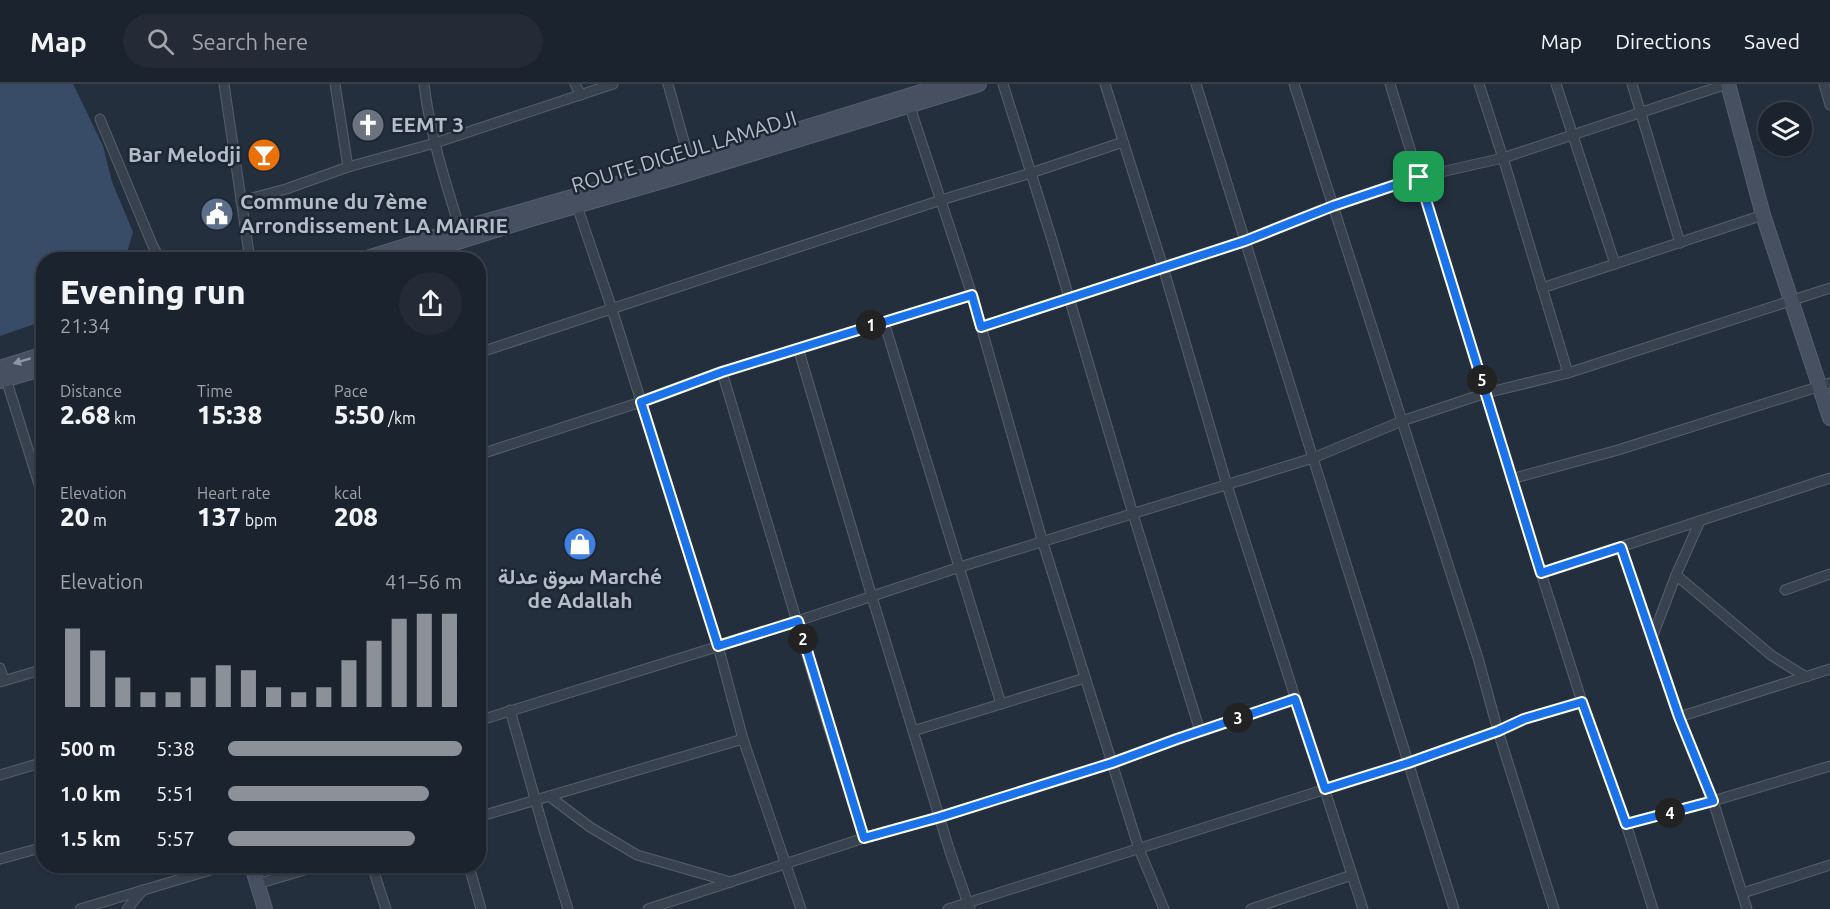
<!DOCTYPE html>
<meta charset="utf-8">
<style>
body{margin:0;font-family:Ubuntu,Vazirmatn,sans-serif;background:#242b36;color:#f1f3f6;height:100vh;display:flex;flex-direction:column;font-size:22px;white-space:nowrap}
*{box-sizing:border-box;margin:0}
p{font-size:20px;color:#a0a4aa}
.icon{flex:none;width:33px;height:33px;fill:none;stroke:currentColor;stroke-width:2;stroke-linecap:round;stroke-linejoin:round}
.map{position:relative;flex:1;overflow:hidden}
.drawer{position:absolute;left:36px;top:168px;width:450px;height:621px;display:flex;flex-direction:column;background:#1b232e;border-radius:24px;box-shadow:0 2px 4px #0004,0 0 0 2px #39404a}
.drawer>*{flex:none}
.fabs{position:absolute;left:1758px;top:18px;display:grid;gap:12px}
.fabs a{display:grid;place-items:center;width:54px;height:54px;border-radius:50%;background:#1b232e;box-shadow:0 2px 4px #0004,0 0 0 2px #39404a;font-size:30px}
.pin{position:absolute;display:grid;place-items:center;width:51px;height:51px;color:#fff;margin:-26px;border-radius:12px;box-shadow:0 3px 9px #0006}
.km{position:absolute;width:30px;height:30px;margin:-15px;border-radius:50%;background:#222;color:#fff;font-size:16px;line-height:30px;text-align:center}
.round{display:grid;place-items:center;flex:none;width:63px;height:63px;border-radius:32px;background:#242b36}
.head{display:flex;align-items:center;justify-content:space-between;height:102px;padding:0 24px}
h1{font-size:33px;font-weight:800;line-height:45px}
.stats{display:grid;grid-template-columns:repeat(3,1fr);gap:9px;height:102px;padding:6px 24px}
.stats div{display:grid;align-content:center}
.stats b{font-size:26px;font-weight:800}
.stats small{font-size:16px;font-weight:400}
.stats p{font-size:16px}
.chart{height:168px;padding:12px 24px}
.chart p{display:flex;justify-content:space-between}
.chart svg{width:100%;height:108px;margin-top:6px;stroke:#8c9099;stroke-width:6}
ul{padding:0 24px;list-style:none;font-size:20px}
li{display:grid;grid-template-columns:96px 72px 1fr;align-items:center;height:45px}
li i{height:15px;border-radius:8px;background:#8c9099}
header{display:flex;align-items:center;gap:36px;box-sizing:border-box;height:84px;padding:0 30px;background:#1b232e;border-bottom:2px solid #39404a}
header strong{font-size:28px}
nav{display:flex;gap:33px;margin-inline-start:auto;font-size:21px}
.search{width:420px;height:54px;background:#242b36;display:flex;align-items:center;gap:15px;box-sizing:border-box;padding:0 21px;border-radius:33px;color:#a0a4aa;font-size:22px}
.map>svg:first-child{display:block}
.water{fill:#394c67}
.lines{fill:none;stroke-linecap:round;stroke-linejoin:round}
.street-casing{stroke:#565f6c;stroke-width:11}
.secondary-casing{stroke:#565f6c;stroke-width:16}
.street{stroke:#38414e;stroke-width:9}
.secondary{stroke:#465061;stroke-width:14}
.oneway{fill:#8e96a5}
.route-casing{stroke:#fff;stroke-width:12}
.route{stroke:#1a73e8;stroke-width:8}
.labels{text-anchor:middle;stroke-width:5;stroke-linejoin:round;paint-order:stroke}
.poi-label{font-size:21px;font-weight:bold;fill:#b4bcc9;stroke:#1d2633;text-anchor:start}
.street-label{font-size:21px;fill:#b4bcc9;stroke:#1d2633}
</style>
<header>
<strong>Map</strong>
<div class="search"><svg class="icon" aria-label="search" viewBox="0 0 24 24"><circle cx="10" cy="10" r="6"/><path d="M15 15l6 6"/></svg>Search here</div>
<nav><a>Map</a><a>Directions</a><a>Saved</a></nav>
</header>
<div class="map">
<svg width="1830" height="825" viewBox="0 0 1830 825">
<rect width="100%" height="100%" fill="#242f3e"/>
<!-- water -->
<path class="water" d="M0,0H73L103,62L112,98L133,148L125,175L44,176L43,237L0,252Z"/>
<g class="lines">
<!-- street casing -->
<g class="street-casing">
<g id="street">
<path d="M224,0L250,176"/>
<path d="M335,0L348,83"/>
<path d="M424,0C430,50 445,97 460,145"/>
<path d="M575,0L581,11"/>
<path d="M668,0L690,79"/>
<path d="M1003,0L1052,156L1133,430L1200,647"/>
<path d="M1105,0L1163,183L1227,401L1363,825"/>
<path d="M1196,0L1454,825"/>
<path d="M1294,0L1478,574L1498,647L1554,825"/>
<path d="M1390,0L1541,489L1582,618L1626,740L1653,825"/>
<path d="M1479,0L1503,74L1568,289"/>
<path d="M1556,0L1615,180"/>
<path d="M1632,0L1680,159"/>
<path d="M1824,0L1830,21"/>
<path d="M908,17L972,211L1043,459L1112,679L1139,765L1164,825"/>
<path d="M100,35L152,160L160,176"/>
<path d="M241,117L286,105L348,83L435,59L613,0"/>
<path d="M577,122L612,225L718,562L743,655L801,825"/>
<path d="M1542,204L1763,131"/>
<path d="M884,238L1001,620L1085,594"/>
<path d="M981,243L1245,157L1333,122L1419,93L1503,74L1727,0"/>
<path d="M478,269L941,116L1031,89L1123,58"/>
<path d="M722,288L828,641L864,754"/>
<path d="M6,295L44,416"/>
<path d="M478,371L641,318L722,288L798,264"/>
<path d="M1511,395L1618,366L1830,299"/>
<path d="M1621,463L1679,633L1713,717L1747,825"/>
<path d="M1541,489L1830,394"/>
<path d="M1676,491L1771,571L1806,593"/>
<path d="M1785,506L1830,490"/>
<path d="M1652,554L1676,491L1700,437"/>
<path d="M0,584L4,596"/>
<path d="M0,598L44,585"/>
<path d="M510,626L545,750L568,825"/>
<path d="M1679,633L1830,585"/>
<path d="M478,637L758,550L960,483L1313,374L1402,337L1486,309L1568,289L1830,204"/>
<path d="M913,647L1001,620"/>
<path d="M0,691L44,678"/>
<path d="M549,712L590,743L637,771L731,798"/>
<path d="M478,733L743,655"/>
<path d="M1626,740L1713,717L1830,682"/>
<path d="M0,775L44,763"/>
<path d="M372,782L386,825"/>
<path d="M469,782L481,825"/>
<path d="M257,800L318,782"/>
<path d="M1743,809L1830,781"/>
<path d="M80,825L224,782"/>
<path d="M127,825L143,806"/>
<path d="M648,825L864,754L940,733L1112,679L1177,655L1295,615"/>
<path d="M948,825L1408,679L1498,647L1524,635L1582,618"/>
<path d="M970,825L950,768L872,513L798,264L972,211"/>
<path d="M1251,825L1352,791"/>
</g>
</g>
<!-- secondary casing -->
<g class="secondary-casing">
<g id="secondary">
<path d="M1728,0L1763,131L1830,334"/>
<path d="M361,176L460,145L690,79L947,0"/>
<path d="M400,176L534,134L673,94L979,0"/>
<path d="M0,284L44,270"/>
<path d="M0,297L44,284"/>
<path d="M252,782L265,825"/>
</g>
</g>
<!-- street -->
<use href="#street" class="street"/>
<!-- secondary -->
<use href="#secondary" class="secondary"/>
</g>
<!-- one-way arrows -->
<defs><path id="oneway-solid" d="M-6-.8H1V-3.2L6.5 0L1 3.2V.8H-6Z" transform="scale(1.5)"/></defs>
<use class="oneway" href="#oneway-solid" transform="translate(22 277) rotate(163)"/>
<g class="lines">
<!-- route casing -->
<g class="route-casing">
<path id="route" d="M1419,93L1541,489L1621,463L1679,633L1713,717L1626,740L1582,618L1524,635L1498,647L1408,679L1325,705L1295,615L1177,655L1112,679L940,733L864,754L798,537L718,562L641,318L722,288L972,211L981,243L1245,157L1333,122Z"/>
</g>
<!-- route -->
<use href="#route" class="route"/>
</g>
<!-- icons -->
<defs>
<g id="church-disc" transform="scale(1.725)"><circle r="9.5" fill="#6b7280" stroke="#1d2633"/><path d="M-1.2-6h2.4v3.5h3.3v2.4h-3.3V6h-2.4V-.1h-3.3v-2.4h3.3Z" fill="#fff"/></g>
<g id="bar-disc" transform="scale(1.725)"><circle r="9.5" fill="#e8710a" stroke="#1d2633"/><path d="M-6-5H6L.8 .8V4.5H3.5V6h-7V4.5H-.8V.8Z" fill="#fff"/></g>
<g id="civic-disc" transform="scale(1.725)"><circle r="9.5" fill="#5c6f8a" stroke="#1d2633"/><path d="M-.6-6.5H3V-4.5H.6V-3L4-1V1h2V6H-6V1h2V-1L-.6-3ZM-1.2 2.5V6h2.4V2.5Z" fill="#fff"/></g>
<g id="shop-disc" transform="scale(1.725)"><circle r="9.5" fill="#3f7fe0" stroke="#1d2633"/><path d="M-5-2.5h2.3a2.7 3.5 0 0 1 5.4 0H5L5.5 6h-11ZM-1.5-2.5h3a1.5 2.3 0 0 0-3 0Z" fill="#fff"/></g>
</defs>
<g fill-rule="evenodd">
<use href="#church-disc" x="368" y="41"/>
<use href="#bar-disc" x="264" y="71"/>
<use href="#civic-disc" x="217" y="130"/>
<use href="#shop-disc" x="580" y="460"/>
</g>
<g class="labels">
<!-- poi labels -->
<g class="poi-label">
<text x="391" y="48">EEMT 3</text>
<text x="241" y="78" text-anchor="end">Bar Melodji</text>
<text x="240" y="125">Commune du 7ème<tspan x="240" dy="24">Arrondissement LA MAIRIE</tspan></text>
<text x="580" y="500" text-anchor="middle">سوق عدلة Marché<tspan x="580" dy="24">de Adallah</tspan></text>
</g>
<!-- street labels -->
<g class="street-label">
<text transform="translate(684 68) rotate(-17)" y="7">ROUTE DIGEUL LAMADJI</text>
</g>
</g>
</svg>
<div class="fabs">
<a><svg class="icon" aria-label="layers" viewBox="0 0 24 24"><path d="M12 4l9 5-9 5-9-5zM3 14l9 5 9-5"/></svg></a>
</div>
<div class="pin" style="left:1419px;top:93px;background:#1e9e55"><svg class="icon" aria-label="arrive" viewBox="0 0 24 24"><path d="M6 21V4h12l-3 4 3 4H6"/></svg></div>
<b class="km" style="left:871px;top:241px">1</b>
<b class="km" style="left:803px;top:555px">2</b>
<b class="km" style="left:1238px;top:634px">3</b>
<b class="km" style="left:1670px;top:729px">4</b>
<b class="km" style="left:1482px;top:296px">5</b>
<section class="drawer">
<div class="head"><div><h1>Evening run</h1><p>21:34</p></div><a class="round"><svg class="icon" aria-label="share" viewBox="0 0 24 24"><path d="M12 15V3M7 8l5-5 5 5M5 13v7h14v-7"/></svg></a></div>
<div class="stats">
<div><p>Distance</p><b>2.68<small> km</small></b></div>
<div><p>Time</p><b>15:38</b></div>
<div><p>Pace</p><b>5:50<small> /km</small></b></div>
</div>
<div class="stats">
<div><p>Elevation</p><b>20<small> m</small></b></div>
<div><p>Heart rate</p><b>137<small> bpm</small></b></div>
<div><p>kcal</p><b>208</b></div>
</div>
<div class="chart"><p><span>Elevation</span>41–56 m</p>
<svg viewBox="0 0 160 44" preserveAspectRatio="none"><path d="M5 44V12M15 44V21M25 44V32M35 44V38M45 44V38M55 44V32M65 44V27M75 44V29M85 44V36M95 44V38M105 44V36M115 44V25M125 44V17M135 44V8M145 44V6M155 44V6"/></svg>
</div>
<ul>
<li><b>500 m</b>5:38<i style="width:100%"></i></li>
<li><b>1.0 km</b>5:51<i style="width:86%"></i></li>
<li><b>1.5 km</b>5:57<i style="width:80%"></i></li>
</ul>
</section>
</div>
